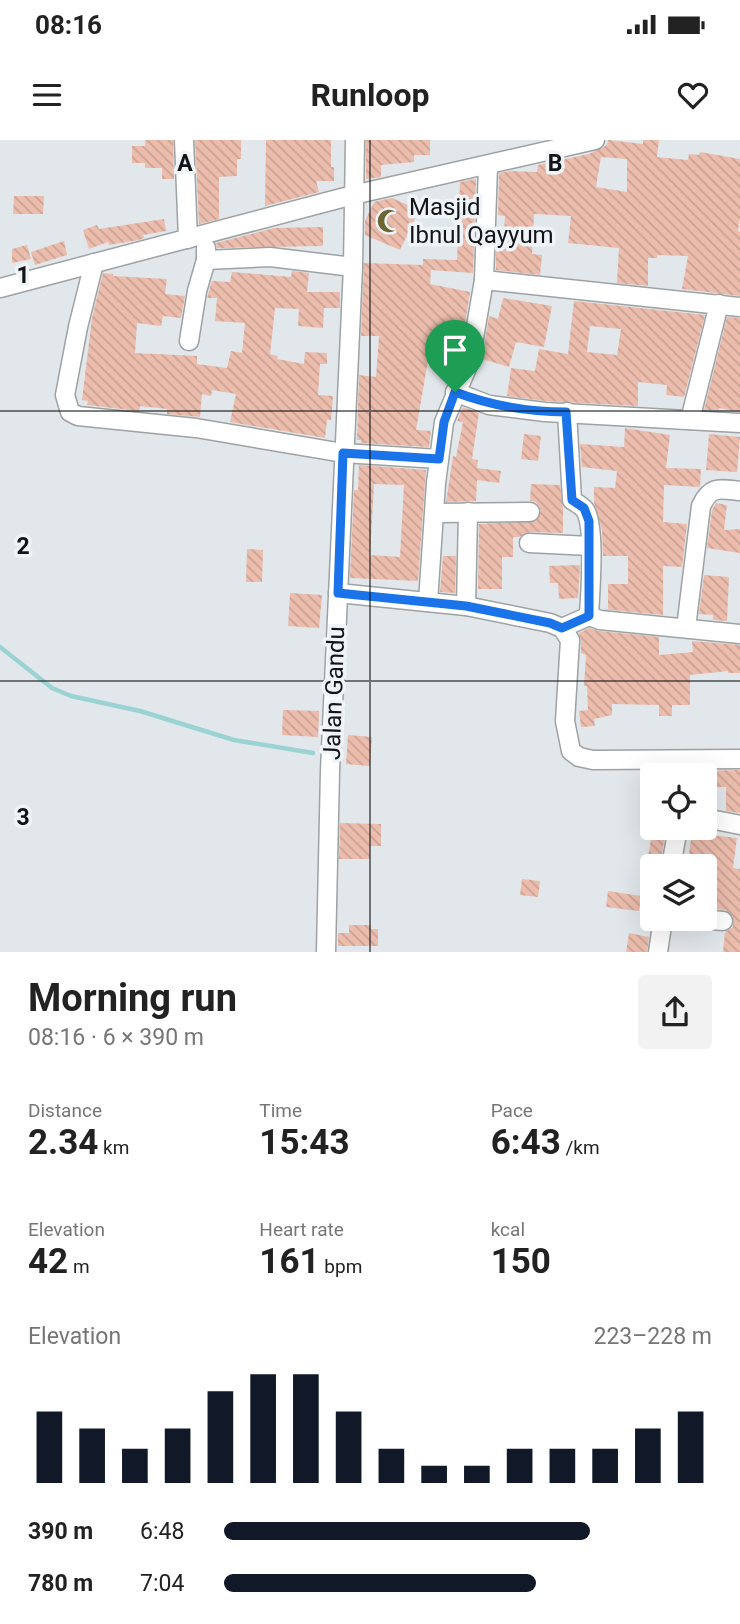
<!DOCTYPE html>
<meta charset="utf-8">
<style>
body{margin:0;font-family:Roboto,sans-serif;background:#f2f2f2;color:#222;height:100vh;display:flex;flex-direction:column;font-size:26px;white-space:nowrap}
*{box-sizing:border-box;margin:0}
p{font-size:23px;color:#767676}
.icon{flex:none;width:38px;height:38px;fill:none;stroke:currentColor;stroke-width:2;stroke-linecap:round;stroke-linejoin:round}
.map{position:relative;height:812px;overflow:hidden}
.panel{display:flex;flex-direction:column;background:#fff;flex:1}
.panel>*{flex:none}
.tools{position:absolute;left:640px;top:623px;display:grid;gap:14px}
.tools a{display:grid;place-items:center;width:77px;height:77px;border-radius:7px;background:#fff;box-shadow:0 7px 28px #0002;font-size:35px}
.pin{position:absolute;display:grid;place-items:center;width:60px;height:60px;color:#fff;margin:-72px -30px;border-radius:50% 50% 50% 0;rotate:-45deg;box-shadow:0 0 7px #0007}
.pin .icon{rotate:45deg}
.round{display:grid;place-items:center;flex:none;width:74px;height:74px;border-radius:7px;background:#f2f2f2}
.overview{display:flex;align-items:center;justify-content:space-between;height:119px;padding:0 28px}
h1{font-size:38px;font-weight:700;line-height:52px}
.metrics{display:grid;grid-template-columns:repeat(3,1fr);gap:10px;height:119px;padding:7px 28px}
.metrics div{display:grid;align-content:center}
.metrics b{font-size:35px;font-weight:700}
.metrics small{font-size:19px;font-weight:400}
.metrics p{font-size:19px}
.chart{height:196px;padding:14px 28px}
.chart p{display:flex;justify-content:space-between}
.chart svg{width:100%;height:126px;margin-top:7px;stroke:#111827;stroke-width:6}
ul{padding:0 28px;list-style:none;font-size:23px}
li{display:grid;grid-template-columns:112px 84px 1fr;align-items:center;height:52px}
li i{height:18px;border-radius:9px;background:#111827}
.status{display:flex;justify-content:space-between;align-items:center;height:49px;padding:0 35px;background:#fff;direction:ltr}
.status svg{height:19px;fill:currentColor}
header{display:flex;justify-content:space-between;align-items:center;height:91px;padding:0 28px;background:#fff;font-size:32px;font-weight:700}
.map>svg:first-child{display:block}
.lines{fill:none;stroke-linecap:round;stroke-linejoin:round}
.stream{stroke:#9ad3d2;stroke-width:4.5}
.building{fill:url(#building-back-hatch);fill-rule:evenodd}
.minor-casing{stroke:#9da2a5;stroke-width:21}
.minor{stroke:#fff;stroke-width:18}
.route-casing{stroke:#fff;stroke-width:14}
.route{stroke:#1a73e8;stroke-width:9}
.grid{fill:none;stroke:#131416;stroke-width:2;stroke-opacity:0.55}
.labels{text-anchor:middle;stroke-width:7;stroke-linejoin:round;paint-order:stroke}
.poi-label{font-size:24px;fill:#131416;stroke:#eff4f8;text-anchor:start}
.street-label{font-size:24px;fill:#131416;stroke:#eff4f8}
.grid-label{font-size:23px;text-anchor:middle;font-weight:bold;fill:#131416;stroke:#eff4f8;stroke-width:7;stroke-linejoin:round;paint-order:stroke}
</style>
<div class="status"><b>08:16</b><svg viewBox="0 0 49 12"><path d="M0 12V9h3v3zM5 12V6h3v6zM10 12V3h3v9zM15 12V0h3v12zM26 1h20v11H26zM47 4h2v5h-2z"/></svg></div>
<header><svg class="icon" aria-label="menu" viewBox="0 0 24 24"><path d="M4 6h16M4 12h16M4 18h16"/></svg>Runloop<svg class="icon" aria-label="heart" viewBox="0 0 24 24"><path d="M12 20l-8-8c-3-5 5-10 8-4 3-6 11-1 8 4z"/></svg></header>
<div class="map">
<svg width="740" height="812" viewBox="0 0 740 812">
<defs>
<pattern id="building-back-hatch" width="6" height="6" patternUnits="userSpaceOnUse" patternTransform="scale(1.75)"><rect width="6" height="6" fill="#ecbdad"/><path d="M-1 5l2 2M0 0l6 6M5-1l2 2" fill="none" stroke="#caa294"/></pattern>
</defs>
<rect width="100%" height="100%" fill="#e2e7eb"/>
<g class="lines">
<!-- stream -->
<path class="stream" d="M0,507L52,548L71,556L140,571L234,600L313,613"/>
</g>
<!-- building -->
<g class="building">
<path d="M145,0H173L174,39H162V28H145V23H132V6H145Z"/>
<path d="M195,0H241V19H237V36L219,37V79L199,84Z"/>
<path d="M266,0H331V27H334V41H316L319,52L265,66Z"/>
<path d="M366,0H430V15H414V22L381,25V37L366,39Z"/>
<path d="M608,0L643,4V0H659L657,17L688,20L689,14L699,15L700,12L740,19V77L738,91L740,92V156L682,149L688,116L657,115V118H648V146L617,143L619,108L568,103L571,76L534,74L532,114L542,115L540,135L496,130V111H503L505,76L498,75L499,33L510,31L537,32L538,25L589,14L607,5ZM601,17L627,19V52L596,47Z"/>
<path d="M476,39L473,133L431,130L430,144L470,152L460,215L430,209L416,290L431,291L429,307L361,303V300H357L359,235L376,237L379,196H361L364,123L423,125V119L457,120L460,42Z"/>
<path d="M14,56H44L43,74H13Z"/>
<path d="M392,58L419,70L400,110L365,95V81L374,62Z"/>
<path d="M164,79L166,91L143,95L144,98L139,100L109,105L108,102L89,109L83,90L97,85L99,89Z"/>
<path d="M323,87V106L217,108L216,103L274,88Z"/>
<path d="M64,101L67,115L35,125L31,112Z"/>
<path d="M27,105L31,119L12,123V109Z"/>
<path d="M292,131L309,133L307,152H340V168H324L323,188L298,186L299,169L275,168L270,214L278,216L277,219L304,224L305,212L327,213V224H320L318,255L333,256L331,280H327L325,298L230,282L236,254L212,250L211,256L202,254L200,277L167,274V269L140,266L139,271L87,265L88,261L82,260L92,178L103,133L113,134V136L167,139L165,154L185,156L181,178L163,176L161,186L137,183L135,213L197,216V224L227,228L231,211L242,213L245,183L215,181L217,158H207L212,141L230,142L232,132L291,137Z"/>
<path d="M503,158L552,166L544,207L516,202L509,227L482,219L489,176L498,179Z"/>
<path d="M574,161L705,175L684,257L666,255L667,245L638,242V266L546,261L507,256L511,228L535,231L539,209L568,214ZM590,186L621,189L617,215L587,212Z"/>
<path d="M727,177L740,178V272L719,268V270H704Z"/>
<path d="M463,267L479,273L472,319L478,320L477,328L501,331L499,343L477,340L476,361L446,362L453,316L456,317L463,282L457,281Z"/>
<path d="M625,288L670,295L666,328L701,329L700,347L664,345L663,382L687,384L682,427L663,426V475L602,469H608V444H628V416H603L602,389L594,363V347L615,348L617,331L582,327L580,304L624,307Z"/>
<path d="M524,294L541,296L538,321L521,319Z"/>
<path d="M709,294L740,297L737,332L706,330Z"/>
<path d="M359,325L426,330L418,441L350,438L354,350H358ZM374,344L404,345L400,417L370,415Z"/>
<path d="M531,344L560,345L563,367V393L530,392L519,397H513V417H502V449H478L479,384L536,381L541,371L536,362L530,361Z"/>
<path d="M716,363L727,365L724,390L740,389V413L707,408L712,370Z"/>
<path d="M247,409L263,410L262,442H246Z"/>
<path d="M443,416H456L455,453L440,452Z"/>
<path d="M580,425L578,458L559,459L558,443H550L549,426Z"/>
<path d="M704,435L729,437L727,481L713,480V475L699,474Z"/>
<path d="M290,453L322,455L319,488L288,486Z"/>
<path d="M589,488L599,491L659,497V515L693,512L692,501L740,505V533H728V531L690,535V565H672V576H659V565L612,564V575L594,579L595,586L581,587L579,571L588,570L587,546H584L586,515L581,513V501L579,493Z"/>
<path d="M283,570L319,571L318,597L282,595Z"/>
<path d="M348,595L372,597L370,626L346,624Z"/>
<path d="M740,630V673L726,671V647H705V635H694L693,631Z"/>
<path d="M340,683L381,684V706H370V719H339Z"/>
<path d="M692,693L737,698L733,728L740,729V812H723L725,792L733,787V777L725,770L705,768V726H687Z"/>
<path d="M652,694L665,696L661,718L648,716Z"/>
<path d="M522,739L540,741L538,757L520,755Z"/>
<path d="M608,751L641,756L639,771L606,767Z"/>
<path d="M349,785H371V789H378V806H338V793H349Z"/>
<path d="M629,793L649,797L647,812H626Z"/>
</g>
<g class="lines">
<!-- minor casing -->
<g class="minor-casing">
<g id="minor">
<path d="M184,0L188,99"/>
<path d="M206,120L270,117L353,127"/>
<path d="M94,123L78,187L65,255L70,272L78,276L196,288L343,313L439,319"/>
<path d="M484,140L740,167"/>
<path d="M0,148L353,55L595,0"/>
<path d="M189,201L197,151L206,120V108"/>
<path d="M455,252L489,265L545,272L740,283"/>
<path d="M690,280L719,164"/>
<path d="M436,373L530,372"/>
<path d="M529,403L590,406"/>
<path d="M338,453L466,466L550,483L562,488L570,500L565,581L571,611L579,617L593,620L740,619"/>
<path d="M428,462L436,343L444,282L470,221L484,140L488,26"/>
<path d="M466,466L468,372"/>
<path d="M589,476L600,480L740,494"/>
<path d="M562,488L589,476C590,454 596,387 585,370C582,366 576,363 572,360L567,272"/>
<path d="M686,488L701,366C711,345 720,349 740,351"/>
<path d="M705,678L740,685"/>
<path d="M671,726L678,688"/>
<path d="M699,779L723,781"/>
<path d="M326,812L330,631L353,127L355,0"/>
<path d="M658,812L663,779"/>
</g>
</g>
<!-- minor -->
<use href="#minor" class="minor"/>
</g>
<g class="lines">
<!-- route casing -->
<g class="route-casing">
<path id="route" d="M455,252C492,266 527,272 566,272L572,360L584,368L589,381V476L562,488L550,483L466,466L338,453L343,313L439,319L444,282Z"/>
</g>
<!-- route -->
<use href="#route" class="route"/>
</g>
<!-- grid -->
<path class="grid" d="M370,0V812M0,271H740M0,541H740"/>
<!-- icons -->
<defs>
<g id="mosque-bare" transform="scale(1.89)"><path d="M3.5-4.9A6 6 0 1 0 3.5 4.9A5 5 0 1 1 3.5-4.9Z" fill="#6d6632" stroke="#eff4f8" stroke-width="2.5" paint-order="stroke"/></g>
</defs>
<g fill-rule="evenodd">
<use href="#mosque-bare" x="389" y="81"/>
</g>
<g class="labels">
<!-- poi labels -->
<g class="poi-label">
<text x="409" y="75">Masjid<tspan x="409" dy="28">Ibnul Qayyum</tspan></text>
</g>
<!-- street labels -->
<g class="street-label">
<text transform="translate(334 553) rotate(-88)" y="8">Jalan Gandu</text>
</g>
</g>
<g class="grid-label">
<text x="185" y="31">A</text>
<text x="555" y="31">B</text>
<text x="23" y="143">1</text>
<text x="23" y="414">2</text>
<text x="23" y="685">3</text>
</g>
</svg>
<div class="tools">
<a><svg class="icon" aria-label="locate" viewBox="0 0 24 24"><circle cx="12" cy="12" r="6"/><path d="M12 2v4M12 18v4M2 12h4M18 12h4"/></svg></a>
<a><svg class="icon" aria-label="layers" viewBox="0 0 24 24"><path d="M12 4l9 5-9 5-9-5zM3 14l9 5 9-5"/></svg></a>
</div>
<div class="pin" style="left:455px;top:252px;background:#1e9e55"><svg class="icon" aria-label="arrive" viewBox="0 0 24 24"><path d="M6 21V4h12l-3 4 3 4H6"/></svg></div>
</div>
<section class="panel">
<div class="overview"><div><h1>Morning run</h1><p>08:16 · 6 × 390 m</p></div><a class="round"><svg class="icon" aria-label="share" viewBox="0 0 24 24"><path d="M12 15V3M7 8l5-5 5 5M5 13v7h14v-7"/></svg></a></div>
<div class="metrics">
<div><p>Distance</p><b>2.34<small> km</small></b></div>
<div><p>Time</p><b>15:43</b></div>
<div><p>Pace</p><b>6:43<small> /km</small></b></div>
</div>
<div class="metrics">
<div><p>Elevation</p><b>42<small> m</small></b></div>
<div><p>Heart rate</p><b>161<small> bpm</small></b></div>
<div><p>kcal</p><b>150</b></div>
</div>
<div class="chart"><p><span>Elevation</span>223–228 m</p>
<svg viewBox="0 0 160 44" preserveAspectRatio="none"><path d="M5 44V19M15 44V25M25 44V32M35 44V25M45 44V12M55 44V6M65 44V6M75 44V19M85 44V32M95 44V38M105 44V38M115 44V32M125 44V32M135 44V32M145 44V25M155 44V19"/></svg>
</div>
<ul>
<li><b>390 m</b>6:48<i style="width:75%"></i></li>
<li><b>780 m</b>7:04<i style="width:64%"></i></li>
</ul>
</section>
